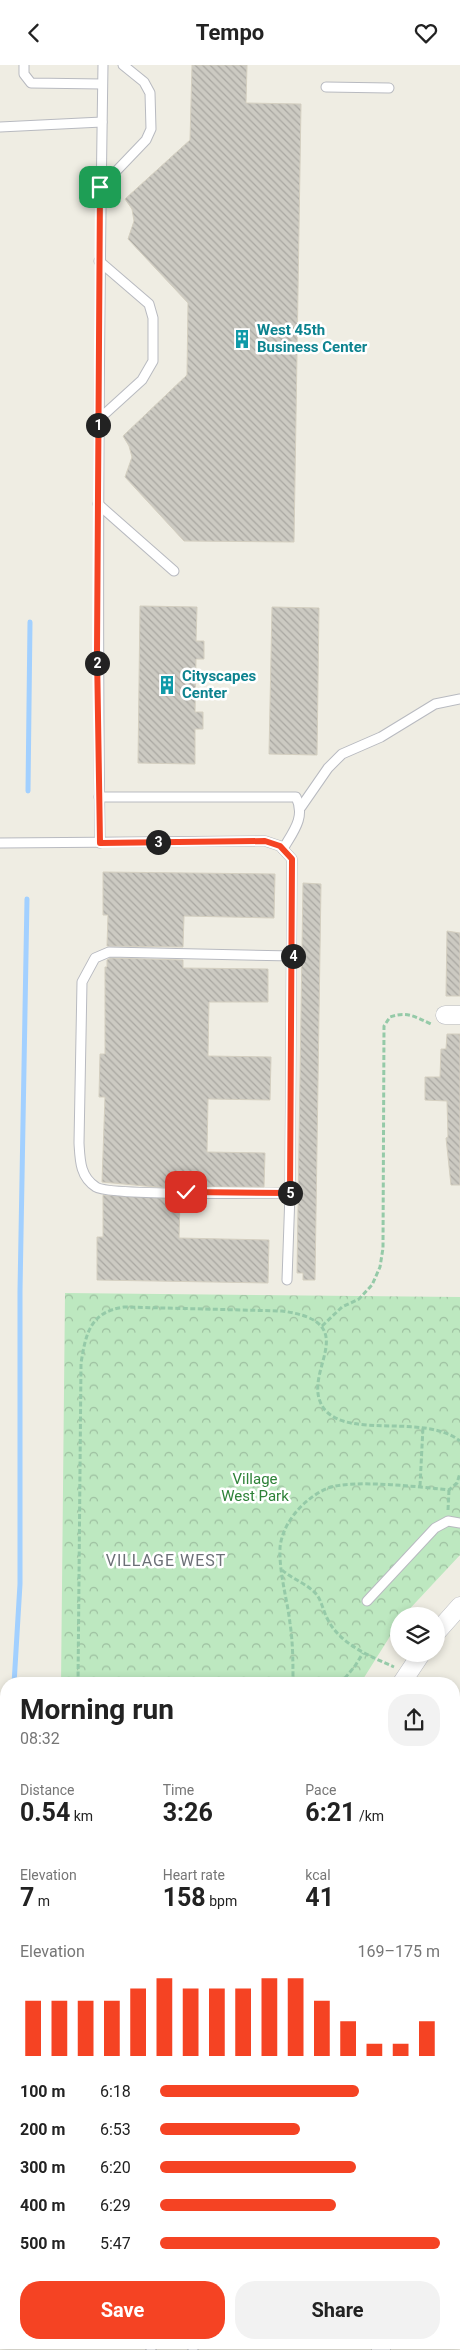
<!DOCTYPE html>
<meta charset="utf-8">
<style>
body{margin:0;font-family:Roboto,sans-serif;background:#f2f2f2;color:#222;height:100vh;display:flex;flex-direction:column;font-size:19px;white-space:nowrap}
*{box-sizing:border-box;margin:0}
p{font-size:16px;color:#767676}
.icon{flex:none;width:28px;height:28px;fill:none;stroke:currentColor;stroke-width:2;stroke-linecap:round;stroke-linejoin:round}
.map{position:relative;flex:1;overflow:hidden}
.details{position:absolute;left:0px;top:1612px;width:460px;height:672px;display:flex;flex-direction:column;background:#fff;border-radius:20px 20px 0 0;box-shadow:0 2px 8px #0003}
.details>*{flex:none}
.controls{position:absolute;left:390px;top:1542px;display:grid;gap:10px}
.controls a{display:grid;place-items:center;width:55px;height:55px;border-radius:50%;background:#fff;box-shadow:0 2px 8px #0003;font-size:25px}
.pin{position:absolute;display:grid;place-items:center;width:42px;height:42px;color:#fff;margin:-21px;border-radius:10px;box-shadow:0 2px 8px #0006}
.km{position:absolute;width:25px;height:25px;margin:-12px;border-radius:50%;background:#222;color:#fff;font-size:14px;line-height:25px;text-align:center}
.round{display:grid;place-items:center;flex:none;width:52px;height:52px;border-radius:20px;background:#f2f2f2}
.overview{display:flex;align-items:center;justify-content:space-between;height:85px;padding:0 20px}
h1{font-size:28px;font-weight:700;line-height:38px}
.stats{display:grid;grid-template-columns:repeat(3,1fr);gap:8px;height:85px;padding:5px 20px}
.stats div{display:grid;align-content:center}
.stats b{font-size:25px;font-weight:700}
.stats small{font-size:14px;font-weight:400}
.stats p{font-size:14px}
.chart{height:140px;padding:10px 20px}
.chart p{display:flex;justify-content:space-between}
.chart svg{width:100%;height:90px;margin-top:5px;stroke:#f54323;stroke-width:6}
.button{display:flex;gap:10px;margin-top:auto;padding:10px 20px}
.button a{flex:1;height:58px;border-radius:20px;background:#f54323;color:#fff;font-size:20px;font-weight:700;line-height:58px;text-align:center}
.button a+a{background:#f2f2f2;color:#222}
ul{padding:0 20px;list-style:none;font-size:16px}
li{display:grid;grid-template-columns:80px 60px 1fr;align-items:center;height:38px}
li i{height:12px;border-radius:6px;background:#f54323}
header{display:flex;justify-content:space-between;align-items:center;height:65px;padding:0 20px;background:#fff;font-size:22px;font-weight:700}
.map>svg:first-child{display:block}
.park{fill:url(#park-crowns)}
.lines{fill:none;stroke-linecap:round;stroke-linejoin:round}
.stream{stroke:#a2d0ff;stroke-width:5}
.building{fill:url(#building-back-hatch);stroke:#d4cfc0}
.service-casing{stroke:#b8bac0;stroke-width:11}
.minor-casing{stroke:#b8bac0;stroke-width:19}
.tertiary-casing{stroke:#b8bac0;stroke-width:23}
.path{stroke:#95caa8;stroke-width:3;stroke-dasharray:5 2.5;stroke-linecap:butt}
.service{stroke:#fff;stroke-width:9}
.minor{stroke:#fff;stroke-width:18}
.tertiary{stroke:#fff;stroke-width:21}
.route-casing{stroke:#fff;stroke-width:10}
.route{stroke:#f54323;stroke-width:6}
.labels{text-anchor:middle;stroke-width:5;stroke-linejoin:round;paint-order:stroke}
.culture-label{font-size:15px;font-weight:bold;fill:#0d838f;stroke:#fff;text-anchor:start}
.park-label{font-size:15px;fill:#2e8238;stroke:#fff}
.neighbourhood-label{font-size:16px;letter-spacing:1px;fill:#6c7077;stroke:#fff}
</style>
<header><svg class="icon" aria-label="back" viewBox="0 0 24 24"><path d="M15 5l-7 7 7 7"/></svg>Tempo<svg class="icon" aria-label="heart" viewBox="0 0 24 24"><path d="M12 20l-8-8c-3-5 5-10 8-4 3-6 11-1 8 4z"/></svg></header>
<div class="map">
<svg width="460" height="2285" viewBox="0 0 460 2285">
<defs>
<pattern id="park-crowns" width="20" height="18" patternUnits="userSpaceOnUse" patternTransform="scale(1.25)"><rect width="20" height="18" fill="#bde8c0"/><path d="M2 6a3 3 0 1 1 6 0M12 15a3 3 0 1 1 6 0" fill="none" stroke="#9dbfa0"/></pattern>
<pattern id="building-back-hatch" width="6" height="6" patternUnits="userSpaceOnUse" patternTransform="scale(1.25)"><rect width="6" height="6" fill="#cccac2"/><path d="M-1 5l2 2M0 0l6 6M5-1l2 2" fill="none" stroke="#a9a7a1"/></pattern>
</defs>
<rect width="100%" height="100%" fill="#efede3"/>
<!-- park -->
<path class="park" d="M65,1228L460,1232V1490L403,1551H399V1557L360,1619H61Z"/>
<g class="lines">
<!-- stream -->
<g class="stream">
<path d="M28,726L30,557"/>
<path d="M14,1619L20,1519V1226L27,834"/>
</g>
</g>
<!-- building -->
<g class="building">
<path d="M192,0H247L246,38L301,39L294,477L184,476L125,412L132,392L129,381L123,371L187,310L188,238L128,174L134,156L132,144L125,134L190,75Z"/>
<path d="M140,541L197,542L196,576H204V594H196L195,647H203V664H195V699L138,698Z"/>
<path d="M272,542L319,543L317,690L269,689Z"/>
<path d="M103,807L275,809L274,853L184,851L183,882L107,881L108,850H103Z"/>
<path d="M303,818L321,819L315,1215H303V1208H297Z"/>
<path d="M447,866L460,868V931H446Z"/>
<path d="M110,893L183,895V903L268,904V937H209L208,991L271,992L270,1035L208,1034L207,1087L265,1088L264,1122H156L102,1117L105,1032H99L100,989H105V902H107V895Z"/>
<path d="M447,969H460V1120H451L446,1073L448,1072L447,1036L425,1035V1012H440L441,984H446Z"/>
<path d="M103,1130L180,1134L179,1173L269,1175L268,1218L97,1215V1172H103Z"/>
</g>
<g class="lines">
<!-- service casing -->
<g class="service-casing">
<g id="service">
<path d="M24,0V9L31,18L102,19"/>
<path d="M326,22L389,23"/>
<path d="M0,62L102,57"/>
<path d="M101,122L146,75L151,64L150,28L144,17L123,0"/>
<path d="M98,355L142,315L153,296V253L149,239L99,196"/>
<path d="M98,439L174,506"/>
<path d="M99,732H296C306,752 293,767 283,784"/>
<path d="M301,742L328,703L342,689L381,672L435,639L460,634"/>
<path d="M0,778L265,776L280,781L292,794L290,1128L287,1215"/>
<path d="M100,778C97,518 99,259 103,0"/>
<path d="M290,1128C263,1128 109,1131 96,1122C80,1112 80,1095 79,1078L82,917L95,893L109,887L293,891"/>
<path d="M367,1536L435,1463L448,1456L460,1458"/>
<path d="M454,1666L460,1671"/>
<path d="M454,1897L460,1890"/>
<path d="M0,1901L6,1895"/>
<path d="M0,1929L6,1945"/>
<path d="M0,2038L6,2030"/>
<path d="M454,2090H460"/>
<path d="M0,2236H6"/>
<path d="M151,2285V2279"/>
<path d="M193,2285V2279"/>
</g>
</g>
<!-- minor casing -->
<g class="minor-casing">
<g id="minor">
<path d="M445,950H460"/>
<path d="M436,1568L460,1541"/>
<path d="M401,1619L421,1589"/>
<path d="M454,1988L460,1979"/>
<path d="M381,2279V2285"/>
</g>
</g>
<!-- tertiary casing -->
<g class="tertiary-casing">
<g id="tertiary">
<path d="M0,1803H6"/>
<path d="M454,1904L460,1908"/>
</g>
</g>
<!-- path -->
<g class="path">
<path d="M322,1261L342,1242L359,1234L372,1220L380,1202L383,1183L384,961L390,952C407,946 416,952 431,959"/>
<path d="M420,1421L423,1362"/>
<path d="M448,1445L449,1425"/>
<path d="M282,1505C292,1514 308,1519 317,1530C322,1537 323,1546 328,1555C341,1580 370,1591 394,1602"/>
<path d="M78,1619L81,1298C86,1268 90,1247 124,1242L282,1246C369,1258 296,1309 325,1345C350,1374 424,1348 460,1376"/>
<path d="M293,1619C293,1598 293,1578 290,1558C287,1533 279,1508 280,1483C282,1458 304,1433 328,1423C352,1414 421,1422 449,1425L457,1418L460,1408"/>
<path d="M340,1619L355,1601L363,1588"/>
<path d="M454,1640L460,1645"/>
</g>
<!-- service -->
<use href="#service" class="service"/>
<!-- minor -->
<use href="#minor" class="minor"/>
<!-- tertiary -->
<use href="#tertiary" class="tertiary"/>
</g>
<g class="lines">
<!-- route casing -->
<g class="route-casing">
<path id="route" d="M100,122L97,588L100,778L265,776L280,781L292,794L290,1128L186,1127"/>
</g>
<!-- route -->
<use href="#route" class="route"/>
</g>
<!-- icons -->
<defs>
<g id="building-bare" transform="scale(1.5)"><path d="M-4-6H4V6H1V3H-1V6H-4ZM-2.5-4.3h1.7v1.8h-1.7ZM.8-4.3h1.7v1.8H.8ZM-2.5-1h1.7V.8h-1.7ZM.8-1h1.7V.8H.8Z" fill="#0f9aa8" stroke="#fff" stroke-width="2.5" paint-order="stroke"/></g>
</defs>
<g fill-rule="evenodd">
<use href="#building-bare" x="242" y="274"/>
<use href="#building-bare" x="167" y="620"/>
</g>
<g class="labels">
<!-- culture labels -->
<g class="culture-label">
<text x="257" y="270">West 45th<tspan x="257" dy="17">Business Center</tspan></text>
<text x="182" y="616">Cityscapes<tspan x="182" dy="17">Center</tspan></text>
</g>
<!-- park labels -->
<g class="park-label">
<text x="255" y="1419">Village<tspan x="255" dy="17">West Park</tspan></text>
</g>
<!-- neighbourhood labels -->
<g class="neighbourhood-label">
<text x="166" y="1501">VILLAGE WEST</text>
</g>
</g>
</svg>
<div class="controls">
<a><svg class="icon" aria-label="layers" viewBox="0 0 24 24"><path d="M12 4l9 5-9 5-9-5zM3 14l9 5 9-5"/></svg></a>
</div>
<div class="pin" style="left:100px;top:122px;background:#1e9e55"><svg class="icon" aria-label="arrive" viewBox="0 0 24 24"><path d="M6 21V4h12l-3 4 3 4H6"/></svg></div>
<div class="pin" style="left:186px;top:1127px;background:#d93025"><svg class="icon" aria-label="check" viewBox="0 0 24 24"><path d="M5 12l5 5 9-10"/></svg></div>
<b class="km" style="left:98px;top:360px">1</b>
<b class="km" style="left:97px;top:598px">2</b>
<b class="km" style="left:158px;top:777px">3</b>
<b class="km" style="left:293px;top:891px">4</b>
<b class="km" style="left:290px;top:1128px">5</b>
<section class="details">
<div class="overview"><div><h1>Morning run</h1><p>08:32</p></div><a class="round"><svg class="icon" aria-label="share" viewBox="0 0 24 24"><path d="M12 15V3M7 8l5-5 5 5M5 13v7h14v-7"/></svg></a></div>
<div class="stats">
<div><p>Distance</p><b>0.54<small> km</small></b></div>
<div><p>Time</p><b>3:26</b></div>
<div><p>Pace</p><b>6:21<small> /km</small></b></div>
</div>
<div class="stats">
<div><p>Elevation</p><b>7<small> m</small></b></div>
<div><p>Heart rate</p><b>158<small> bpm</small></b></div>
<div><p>kcal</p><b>41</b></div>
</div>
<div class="chart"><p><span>Elevation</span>169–175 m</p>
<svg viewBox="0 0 160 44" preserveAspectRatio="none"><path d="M5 44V17M15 44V17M25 44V17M35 44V17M45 44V11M55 44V6M65 44V11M75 44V11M85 44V11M95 44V6M105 44V6M115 44V17M125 44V27M135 44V38M145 44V38M155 44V27"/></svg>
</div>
<ul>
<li><b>100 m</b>6:18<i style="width:71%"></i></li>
<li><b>200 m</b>6:53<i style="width:50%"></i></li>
<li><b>300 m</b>6:20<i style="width:70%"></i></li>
<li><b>400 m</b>6:29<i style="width:63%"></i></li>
<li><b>500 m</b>5:47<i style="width:100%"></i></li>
</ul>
<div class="button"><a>Save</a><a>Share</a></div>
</section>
</div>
